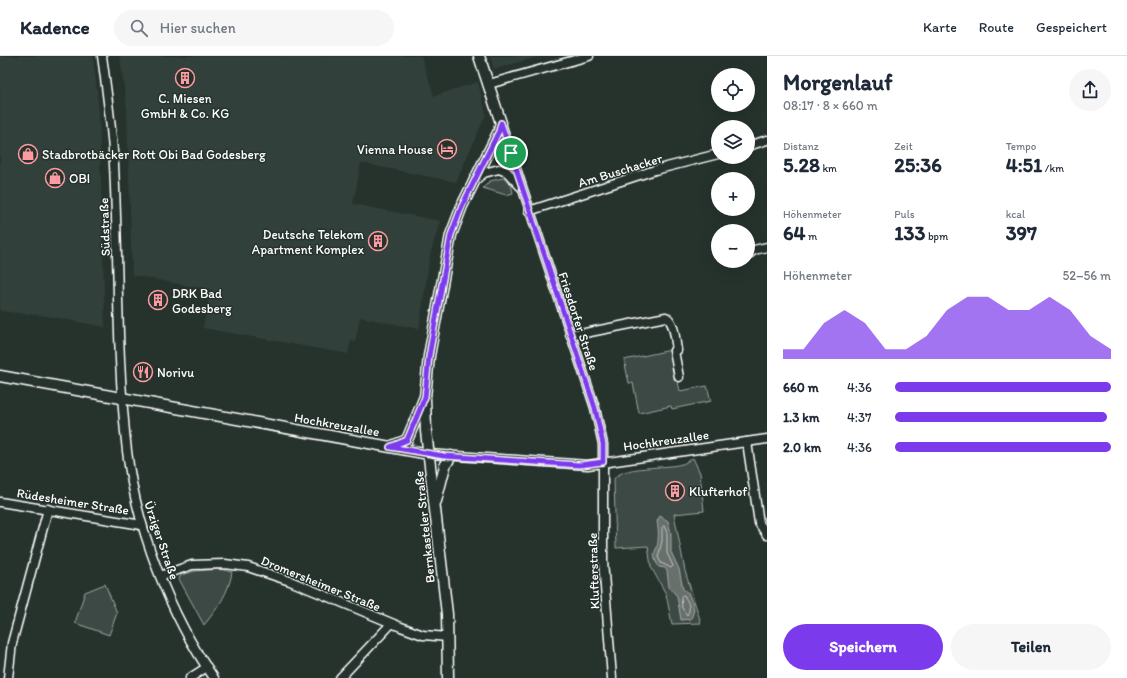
<!DOCTYPE html>
<html lang="de">
<meta charset="utf-8">
<style>
body{margin:0;font-family:Itim,sans-serif;background:#f6f6f7;color:#1f2937;height:100vh;display:flex;flex-direction:column;font-size:15px;white-space:nowrap}
*{box-sizing:border-box;margin:0}
p{font-size:13px;color:#747a83}
.icon{flex:none;width:22px;height:22px;fill:none;stroke:currentColor;stroke-width:2;stroke-linecap:round;stroke-linejoin:round}
.map{position:relative;flex:1;overflow:hidden}
.sheet{display:flex;flex-direction:column;background:#fff;width:360px}
.sheet>*{flex:none}
.tools{position:absolute;left:711px;top:12px;display:grid;gap:8px}
.tools a{display:grid;place-items:center;width:44px;height:44px;border-radius:50%;background:#fff;box-shadow:0 4px 16px #0002;font-size:20px}
.pin{position:absolute;display:grid;place-items:center;width:34px;height:34px;color:#fff;margin:-17px;border:2px solid #fff;border-radius:50%;box-shadow:0 1px 4px #0007}
.round{display:grid;place-items:center;flex:none;width:42px;height:42px;border-radius:21px;background:#f6f6f7}
.overview{display:flex;align-items:center;justify-content:space-between;height:68px;padding:0 16px}
h1{font-size:22px;font-weight:700;line-height:30px}
.figures{display:grid;grid-template-columns:repeat(3,1fr);gap:6px;height:68px;padding:4px 16px}
.figures div{display:grid;align-content:center}
.figures b{font-size:20px;font-weight:700}
.figures small{font-size:11px;font-weight:400}
.figures p{font-size:11px}
.chart{height:112px;padding:8px 16px}
.chart p{display:flex;justify-content:space-between}
.chart svg{width:100%;height:72px;margin-top:4px;fill:#7c3aed;opacity:.7}
.primary-button{display:flex;gap:8px;margin-top:auto;padding:8px 16px}
.primary-button a{flex:1;height:46px;border-radius:24px;background:#7c3aed;color:#fff;font-size:16px;font-weight:700;line-height:46px;text-align:center}
.primary-button a+a{background:#f6f6f7;color:#1f2937}
ul{padding:0 16px;list-style:none;font-size:13px}
li{display:grid;grid-template-columns:64px 48px 1fr;align-items:center;height:30px}
li i{height:10px;border-radius:5px;background:#7c3aed}
header{display:flex;align-items:center;gap:24px;box-sizing:border-box;height:56px;padding:0 20px;background:#fff;border-bottom:1px solid #e0e1e3}
header strong{font-size:19px}
nav{display:flex;gap:22px;margin-inline-start:auto;font-size:14px}
.search{width:280px;height:36px;background:#f6f6f7;display:flex;align-items:center;gap:10px;box-sizing:border-box;padding:0 14px;border-radius:22px;color:#747a83;font-size:15px}
main{display:flex;flex:1;min-height:0}
.map>svg:first-child{display:block}
.built{fill:#333f3a}
.green{fill:#3e4944;stroke:#9ea4a2}
.water{fill:#67706c;stroke:#a4a9a7}
.lines{fill:none;stroke-linecap:round;stroke-linejoin:round}
.shore{stroke:#c2c6c4;stroke-width:1}
.minor-casing{stroke:#fff;stroke-width:11}
.tertiary-casing{stroke:#fff;stroke-width:13}
.minor{stroke:#26332d;stroke-width:8}
.tertiary{stroke:#26332d;stroke-width:10}
.route-casing{stroke:#fff;stroke-width:8}
.route{stroke:#7c3aed;stroke-width:5}
.labels{text-anchor:middle;stroke-width:3;stroke-linejoin:round;paint-order:stroke}
.poi-label{font-size:13px;fill:#fff;stroke:#26332d;text-anchor:start}
.street-label{font-size:13px;fill:#fff;stroke:#26332d}
</style>
<header>
<strong>Kadence</strong>
<div class="search"><svg class="icon" aria-label="search" viewBox="0 0 24 24"><circle cx="10" cy="10" r="6"/><path d="M15 15l6 6"/></svg>Hier suchen</div>
<nav><a>Karte</a><a>Route</a><a>Gespeichert</a></nav>
</header>
<main>
<div class="map">
<svg width="767" height="622" viewBox="0 0 767 622">
<rect width="100%" height="100%" fill="#26332d"/>
<filter id="ink" filterUnits="userSpaceOnUse"><feTurbulence type="fractalNoise" baseFrequency=".025" numOctaves="2"/><feDisplacementMap in="SourceGraphic" scale="8" xChannelSelector="R" yChannelSelector="G"/><feConvolveMatrix kernelMatrix="1 2 1 2 8 2 1 2 1" color-interpolation-filters="sRGB"/></filter>
<g filter="url(#ink)">
<!-- built -->
<g class="built">
<path d="M0,0H93L99,55L105,271L47,260L0,255Z"/>
<path d="M120,0H421L434,40L478,26L486,58L456,126L361,107L353,148L440,165L430,199L419,273L360,261L355,286L351,285L348,298L203,272L211,234L132,219L127,54Z"/>
<path d="M490,0H541L494,13Z"/>
</g>
<!-- green -->
<g class="green">
<path d="M503,122L511,128L513,137L506,139L483,132L490,125Z"/>
<path d="M671,294L680,335L707,330L711,345L672,353L671,350L639,357L633,327H629L624,304Z"/>
<path d="M693,402L700,417L704,455L674,458L685,515L701,567L672,568L666,538L651,511L648,490L616,492L614,423C623,409 666,413 682,408C686,407 689,404 693,402Z"/>
<path d="M220,513L232,516C229,537 217,553 204,569L179,523L181,519L195,515Z"/>
<path d="M105,528L117,557L109,579L75,567L85,536Z"/>
</g>
<!-- water -->
<path class="water" d="M660,460L668,465L671,477V496L679,513L683,533L688,537L693,548L694,554L691,563L681,564L677,540L669,531L667,515L665,512L659,511C649,496 658,496 658,484C659,478 658,471 657,465Z"/>
<g class="lines">
<!-- shore -->
<g class="shore">
<path d="M664,470L667,477V497L673,510L671,512L661,507L658,501L662,485V472Z"/>
<path d="M683,539C688,544 692,553 687,559L682,552L681,541Z"/>
</g>
<!-- minor casing -->
<g class="minor-casing">
<g id="minor">
<path d="M102,0C107,36 112,72 114,109C119,204 116,301 127,395C136,471 170,560 214,622"/>
<path d="M489,28L589,0"/>
<path d="M501,67L595,352L603,388V505L612,622"/>
<path d="M748,90L767,84"/>
<path d="M475,124L484,117L499,113L507,116L520,130"/>
<path d="M529,155L655,114L718,98"/>
<path d="M748,199L754,194L767,191"/>
<path d="M570,278L585,277L666,261C675,266 675,284 677,294L674,295L679,321"/>
<path d="M747,386L759,467L767,479"/>
<path d="M429,398L588,409L767,383"/>
<path d="M0,446L142,469"/>
<path d="M160,520L192,509L225,508L248,511L290,525L401,571L423,579L448,581"/>
<path d="M8,622L12,587L48,453"/>
<path d="M190,622L207,611"/>
<path d="M340,622L391,568"/>
</g>
</g>
<!-- tertiary casing -->
<g class="tertiary-casing">
<g id="tertiary">
<path d="M0,320L429,398"/>
<path d="M392,390L407,384L424,343"/>
<path d="M436,445L445,410L451,400"/>
<path d="M448,622L447,558L426,375L425,341L429,300L451,179L462,150L499,75L501,67L479,0"/>
</g>
</g>
<!-- minor -->
<use href="#minor" class="minor"/>
<!-- tertiary -->
<use href="#tertiary" class="tertiary"/>
</g>
</g>
<g class="lines" filter="url(#ink)">
<!-- route casing -->
<g class="route-casing">
<path id="route" d="M501,67L595,352L603,388V406L580,409L444,400L390,391L407,384L425,341L429,300L451,179L462,150L499,75Z"/>
</g>
<!-- route -->
<use href="#route" class="route"/>
</g>
<!-- icons -->
<defs>
<g id="building-ring" transform="scale(1)"><circle r="9.5" fill="#26332d" stroke="#ff9aa2" stroke-width="1.5"/><path d="M-4-6H4V6H1V3H-1V6H-4ZM-2.5-4.3h1.7v1.8h-1.7ZM.8-4.3h1.7v1.8H.8ZM-2.5-1h1.7V.8h-1.7ZM.8-1h1.7V.8H.8Z" fill="#ff9aa2"/></g>
<g id="hotel-ring" transform="scale(1)"><circle r="9.5" fill="#26332d" stroke="#ff9aa2" stroke-width="1.5"/><path d="M-6-4.5h1.5V1H6V5H4.5V3h-9V5H-6ZM-4 0a1.8 1.8 0 1 1 3.6 0ZM.5 0V-2.5h3Q6-2.5 6 0Z" fill="#ff9aa2"/></g>
<g id="shop-ring" transform="scale(1)"><circle r="9.5" fill="#26332d" stroke="#ff9aa2" stroke-width="1.5"/><path d="M-5-2.5h2.3a2.7 3.5 0 0 1 5.4 0H5L5.5 6h-11ZM-1.5-2.5h3a1.5 2.3 0 0 0-3 0Z" fill="#ff9aa2"/></g>
<g id="restaurant-ring" transform="scale(1)"><circle r="9.5" fill="#26332d" stroke="#ff9aa2" stroke-width="1.5"/><path d="M-5-6h1v4h1v-4h1v4h1v-4h1v5L-1.5 .5V6h-2V.5L-5-1ZM5-6V6H3V1.5H1.5Q1.5-4 5-6Z" fill="#ff9aa2"/></g>
</defs>
<g fill-rule="evenodd">
<use href="#building-ring" x="185" y="22"/>
<use href="#hotel-ring" x="447" y="93"/>
<use href="#shop-ring" x="28" y="98"/>
<use href="#shop-ring" x="55" y="122"/>
<use href="#building-ring" x="378" y="185"/>
<use href="#building-ring" x="158" y="244"/>
<use href="#restaurant-ring" x="143" y="316"/>
<use href="#building-ring" x="675" y="435"/>
</g>
<g class="labels">
<!-- poi labels -->
<g class="poi-label">
<text x="185" y="47" text-anchor="middle">C. Miesen<tspan x="185" dy="15">GmbH &amp; Co. KG</tspan></text>
<text x="433" y="98" text-anchor="end">Vienna House</text>
<text x="42" y="103">Stadbrotbäcker Rott Obi Bad Godesberg</text>
<text x="69" y="127">OBI</text>
<text x="364" y="183" text-anchor="end">Deutsche Telekom<tspan x="364" dy="15">Apartment Komplex</tspan></text>
<text x="172" y="242">DRK Bad<tspan x="172" dy="15">Godesberg</tspan></text>
<text x="157" y="321">Norivu</text>
<text x="689" y="440">Klufterhof</text>
</g>
<!-- street labels -->
<g class="street-label">
<text transform="translate(620 114) rotate(-17)" y="5">Am Buschacker</text>
<text transform="translate(104 171) rotate(-92)" y="5">Südstraße</text>
<text transform="translate(579 265) rotate(72)" y="5">Friesdorfer Straße</text>
<text transform="translate(337 368) rotate(10)" y="5">Hochkreuzallee</text>
<text transform="translate(666 384) rotate(-8)" y="5">Hochkreuzallee</text>
<text transform="translate(73 445) rotate(9)" y="5">Rüdesheimer Straße</text>
<text transform="translate(424 471) rotate(-96)" y="5">Bernkasteler Straße</text>
<text transform="translate(162 484) rotate(71)" y="5">Ürziger Straße</text>
<text transform="translate(593 515) rotate(-92)" y="5">Klufterstraße</text>
<text transform="translate(321 527) rotate(22)" y="5">Dromersheimer Straße</text>
</g>
</g>
</svg>
<div class="tools">
<a><svg class="icon" aria-label="locate" viewBox="0 0 24 24"><circle cx="12" cy="12" r="6"/><path d="M12 2v4M12 18v4M2 12h4M18 12h4"/></svg></a>
<a><svg class="icon" aria-label="layers" viewBox="0 0 24 24"><path d="M12 4l9 5-9 5-9-5zM3 14l9 5 9-5"/></svg></a>
<a>+</a>
<a>−</a>
</div>
<div class="pin" style="left:511px;top:97px;background:#1e9e55"><svg class="icon" aria-label="arrive" viewBox="0 0 24 24"><path d="M6 21V4h12l-3 4 3 4H6"/></svg></div>
</div>
<section class="sheet">
<div class="overview"><div><h1>Morgenlauf</h1><p>08:17 · 8 × 660 m</p></div><a class="round"><svg class="icon" aria-label="share" viewBox="0 0 24 24"><path d="M12 15V3M7 8l5-5 5 5M5 13v7h14v-7"/></svg></a></div>
<div class="figures">
<div><p>Distanz</p><b>5.28<small> km</small></b></div>
<div><p>Zeit</p><b>25:36</b></div>
<div><p>Tempo</p><b>4:51<small> /km</small></b></div>
</div>
<div class="figures">
<div><p>Höhenmeter</p><b>64<small> m</small></b></div>
<div><p>Puls</p><b>133<small> bpm</small></b></div>
<div><p>kcal</p><b>397</b></div>
</div>
<div class="chart"><p><span>Höhenmeter</span>52–56 m</p>
<svg viewBox="0 0 160 44" preserveAspectRatio="none"><path d="M0 44V38L10 38L20 22L30 14L40 22L50 38L60 38L70 30L80 14L90 6L100 6L110 14L120 14L130 6L140 14L150 30L160 38V44z"/></svg>
</div>
<ul>
<li><b>660 m</b>4:36<i style="width:100%"></i></li>
<li><b>1.3 km</b>4:37<i style="width:98%"></i></li>
<li><b>2.0 km</b>4:36<i style="width:100%"></i></li>
</ul>
<div class="primary-button"><a>Speichern</a><a>Teilen</a></div>
</section>
</main>
